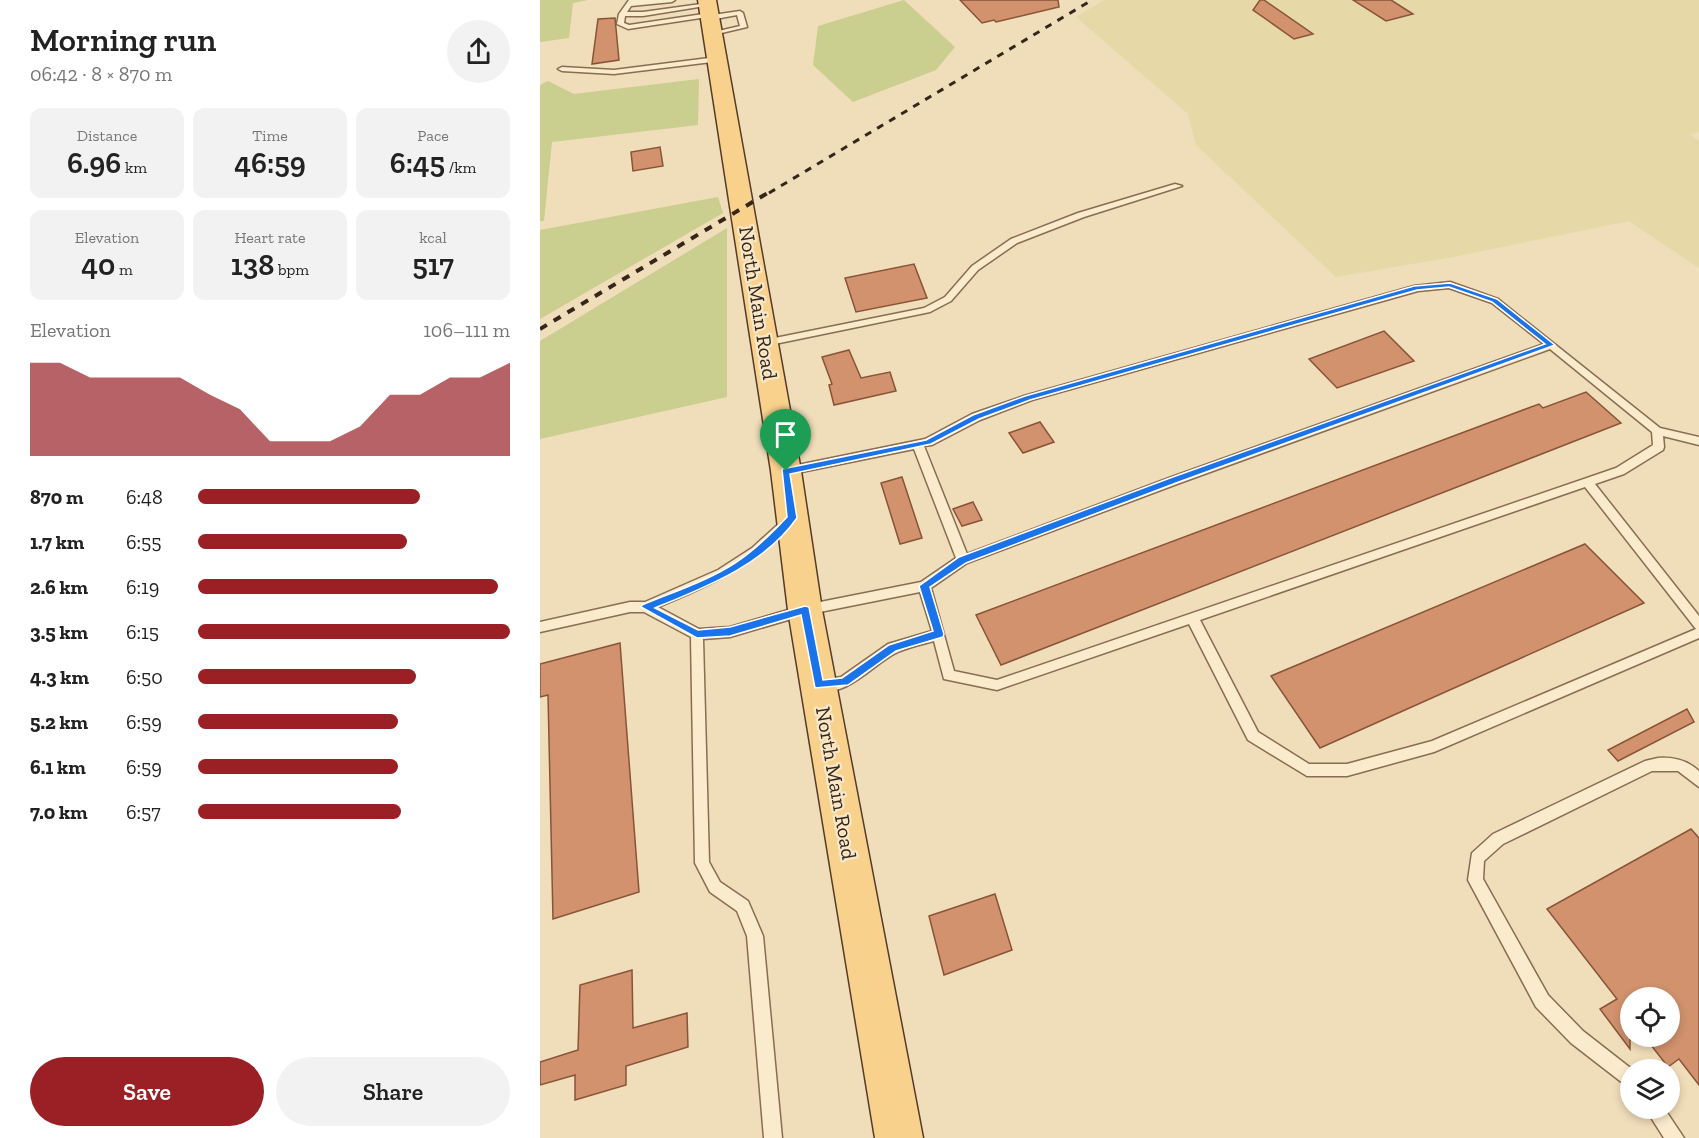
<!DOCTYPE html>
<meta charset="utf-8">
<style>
body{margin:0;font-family:"Zilla Slab",serif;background:#f2f2f2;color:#222;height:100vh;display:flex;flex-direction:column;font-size:22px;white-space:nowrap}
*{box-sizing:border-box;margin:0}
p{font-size:20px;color:#767676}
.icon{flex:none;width:33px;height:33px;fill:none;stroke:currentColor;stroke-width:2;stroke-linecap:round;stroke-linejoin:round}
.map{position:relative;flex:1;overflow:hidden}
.panel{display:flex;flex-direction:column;background:#fff;width:540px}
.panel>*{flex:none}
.controls{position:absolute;left:1080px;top:987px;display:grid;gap:12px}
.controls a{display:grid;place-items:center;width:60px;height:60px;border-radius:50%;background:#fff;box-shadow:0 3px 9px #0003;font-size:30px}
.pin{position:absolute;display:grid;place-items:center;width:51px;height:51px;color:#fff;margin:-62px -26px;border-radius:50% 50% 50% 0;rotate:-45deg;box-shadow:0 0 6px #0007}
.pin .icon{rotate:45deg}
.round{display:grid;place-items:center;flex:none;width:63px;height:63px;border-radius:32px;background:#f2f2f2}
.summary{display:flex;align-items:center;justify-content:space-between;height:102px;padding:0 30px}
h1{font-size:33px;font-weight:600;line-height:45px}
.metrics{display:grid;grid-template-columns:repeat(3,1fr);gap:9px;height:102px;padding:6px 30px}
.metrics div{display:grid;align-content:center;border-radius:12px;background:#f2f2f2;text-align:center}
.metrics b{font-size:30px;font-weight:600}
.metrics small{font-size:16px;font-weight:400}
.metrics p{font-size:16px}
.chart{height:168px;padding:12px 30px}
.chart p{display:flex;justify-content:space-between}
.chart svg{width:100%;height:108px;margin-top:6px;fill:#9a2026;opacity:.7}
.button{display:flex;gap:12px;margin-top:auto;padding:12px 30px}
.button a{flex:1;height:69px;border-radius:36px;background:#9a2026;color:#fff;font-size:24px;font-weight:600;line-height:69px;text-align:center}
.button a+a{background:#f2f2f2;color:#222}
ul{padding:0 30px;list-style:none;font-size:20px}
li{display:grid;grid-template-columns:96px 72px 1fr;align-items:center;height:45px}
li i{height:15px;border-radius:8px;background:#9a2026}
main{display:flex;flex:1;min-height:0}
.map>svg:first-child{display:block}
.farmland{fill:#e6d9a7}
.green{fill:#cace8e}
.building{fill:#d1926d;stroke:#885438;stroke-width:1.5}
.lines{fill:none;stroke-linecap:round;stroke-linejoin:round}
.lane-casing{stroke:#886d53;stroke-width:3}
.primary-casing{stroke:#553b29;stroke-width:3}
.lane{fill:#fbebcd;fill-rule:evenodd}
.primary{fill:#f8d28d;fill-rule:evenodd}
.rail-far1{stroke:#36261a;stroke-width:3;stroke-dasharray:7 7;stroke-linecap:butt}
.rail{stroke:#36261a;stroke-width:4;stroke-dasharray:8 8;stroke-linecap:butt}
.route{fill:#1a73e8;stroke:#fff;stroke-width:1.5;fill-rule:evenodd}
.labels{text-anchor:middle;stroke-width:4.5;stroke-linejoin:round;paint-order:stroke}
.street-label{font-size:21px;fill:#36261a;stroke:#f7e8ca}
</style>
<main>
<section class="panel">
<div class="summary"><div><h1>Morning run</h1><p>06:42 · 8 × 870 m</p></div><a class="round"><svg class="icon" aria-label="share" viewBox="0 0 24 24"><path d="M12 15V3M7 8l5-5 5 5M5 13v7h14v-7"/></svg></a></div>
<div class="metrics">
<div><p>Distance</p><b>6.96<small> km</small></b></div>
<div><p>Time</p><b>46:59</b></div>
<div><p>Pace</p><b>6:45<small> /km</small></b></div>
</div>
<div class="metrics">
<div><p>Elevation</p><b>40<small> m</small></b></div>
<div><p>Heart rate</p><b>138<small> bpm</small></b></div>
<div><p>kcal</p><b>517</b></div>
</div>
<div class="chart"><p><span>Elevation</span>106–111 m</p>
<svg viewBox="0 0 160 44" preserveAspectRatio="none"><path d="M0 44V6L10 6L20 12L30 12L40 12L50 12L60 19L70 25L80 38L90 38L100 38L110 32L120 19L130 19L140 12L150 12L160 6V44z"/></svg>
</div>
<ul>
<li><b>870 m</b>6:48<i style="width:71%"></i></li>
<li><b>1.7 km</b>6:55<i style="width:67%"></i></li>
<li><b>2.6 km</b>6:19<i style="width:96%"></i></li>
<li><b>3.5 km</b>6:15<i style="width:100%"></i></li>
<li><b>4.3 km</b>6:50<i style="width:70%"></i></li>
<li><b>5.2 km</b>6:59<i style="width:64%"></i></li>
<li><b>6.1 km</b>6:59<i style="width:64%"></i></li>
<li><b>7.0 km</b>6:57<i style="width:65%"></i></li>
</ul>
<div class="button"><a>Save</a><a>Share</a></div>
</section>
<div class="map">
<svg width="1159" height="1138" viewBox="0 0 1159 1138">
<rect width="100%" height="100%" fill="#f0ddba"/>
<!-- farmland -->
<path class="farmland" d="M564,0H1159V132L1150,135L1159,141V268L1089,221L913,257L796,277L656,145L648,114L536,17Z"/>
<!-- green -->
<g class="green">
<path d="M0,0H48L33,3L29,38L0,42Z"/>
<path d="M364,0L415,47L396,70L313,102L273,65L278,26Z"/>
<path d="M159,79L158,125L12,142L4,221H0V85L8,81L34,94Z"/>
<path d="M178,197L183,213L0,319V230Z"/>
<path d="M187,228V397L0,439V341Z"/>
</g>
<!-- building -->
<g class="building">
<path d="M420,0H518L519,7L456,22L454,20L442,23Z"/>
<path d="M720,0H724L773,34L754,39L713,10Z"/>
<path d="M813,0H851L873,14L846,21Z"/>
<path d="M75,18L79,60L52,64L58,19Z"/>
<path d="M120,147L123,166L93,171L91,152Z"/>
<path d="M374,264L387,298L316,312L305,278Z"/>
<path d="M844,331L874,361L797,388L769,359Z"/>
<path d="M309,350L321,378L350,372L356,391L294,405L289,385L292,384L282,357Z"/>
<path d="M1046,392L1081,423L461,665L436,615L999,404L1003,408Z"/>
<path d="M500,422L514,442L483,453L469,433Z"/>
<path d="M362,477L382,538L360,544L341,483Z"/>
<path d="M433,502L442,520L422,526L413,509Z"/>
<path d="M1045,544L1104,603L780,748L731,676Z"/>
<path d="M80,643L99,892L13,919L8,695L0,697V664Z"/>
<path d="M1147,709L1154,722L1078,761L1068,750Z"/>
<path d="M1151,829L1159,838V1085L1139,1059L1128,1067L1104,1036H1130V998H1090V1049L1060,1009L1077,999L1007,909Z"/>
<path d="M455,894L472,950L404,975L389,916Z"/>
<path d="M92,970L93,1028L147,1013L148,1047L86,1066V1085L35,1100V1075L0,1085V1062L38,1050L40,985Z"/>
</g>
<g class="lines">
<!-- lane casing -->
<g class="lane-casing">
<g id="lane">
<path d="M89,0H135L132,2L91,6L87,12H103L168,3L171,5L103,16H85L84,23L89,25L170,13L173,15L200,11L203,13L207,27L173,35L170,33L200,26L197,15L170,20L167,17L88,29L77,24L79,14Z"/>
<path d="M177,57L181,59L180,61L74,74L22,71L18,69L22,67L74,70Z"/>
<path d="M635,184L642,186L544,217L477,243L438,270L411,301L390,312L225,346L220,343L225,340L384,308L405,297L432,266L471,239L538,213Z"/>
<path d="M910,282L958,299L1120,428L1159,437V445L1123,436L1124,447L1123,450L1084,474L1055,484L1159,616V638L894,752L807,776H767L708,740L649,624L457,690L404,679L394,641C383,644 369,647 358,652C333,663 307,700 275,689L273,685L275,681L301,677L348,644L392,631L380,592L265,615L190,637L163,639L169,862L180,882L208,901L223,936L242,1138H224L207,936L197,911L170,892L155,863L151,637L104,612H90L0,632V622L90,602H105L178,570L212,548L245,518H253L255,521L253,524C211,566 172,585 118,607L159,629L190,627L265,605L381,582L416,558L374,449L247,475L243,474L241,471L243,468L385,439L432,414L484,396L874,286ZM909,288L952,303L1004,344L629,478L427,554L384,446L392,445L440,420L492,400L878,291ZM1010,349L1112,432L1113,445L1076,468L457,680L414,671L391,588L427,563L637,484ZM1045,487L1156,629L892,741L807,764H769L718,732L660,620Z"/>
<path d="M1118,758C1133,757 1147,760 1159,771V787L1138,771H1112L963,844L944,861L943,879L1008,995L1043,1031L1093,1070H1090V1086L1084,1084L1031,1043L996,1007L928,880L932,853L953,834L1105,761Z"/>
<path d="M1105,1108H1124L1144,1138H1124Z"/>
</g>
</g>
<!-- primary casing -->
<g class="primary-casing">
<path id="primary" d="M158,0H176L261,471L282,610L383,1138H335L248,610L231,471Z"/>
</g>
<!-- lane -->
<use href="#lane" class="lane"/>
<!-- primary -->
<use href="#primary" class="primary"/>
<!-- rail-far1 -->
<path class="rail-far1" d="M229,193L552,0"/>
<!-- rail -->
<path class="rail" d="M0,329L231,191"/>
</g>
<!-- route -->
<path class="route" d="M910,283L957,299L1015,345L636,483L426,563L390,587L404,634L403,637L356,651L308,685L275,688L261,615L190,636L157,638L101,607L102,605C133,592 167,581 195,563C214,551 232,533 247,517L242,469L386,440L433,415L485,396L874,286ZM909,287L952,302L1005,344L630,478L419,557L379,586L393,631L349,645L302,678L283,680L269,607L265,606L190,627L158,630L115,608C166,587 224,565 257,518L250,474L391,444L439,419L490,400L877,290Z"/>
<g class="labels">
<!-- street labels -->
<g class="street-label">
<text transform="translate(218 303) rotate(81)" y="7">North Main Road</text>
<text transform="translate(296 783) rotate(80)" y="7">North Main Road</text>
</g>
</g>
</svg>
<div class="controls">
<a><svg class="icon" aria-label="locate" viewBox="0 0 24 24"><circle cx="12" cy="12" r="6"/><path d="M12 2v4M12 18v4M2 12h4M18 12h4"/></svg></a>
<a><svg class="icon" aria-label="layers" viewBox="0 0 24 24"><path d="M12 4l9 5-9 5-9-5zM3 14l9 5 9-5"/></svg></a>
</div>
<div class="pin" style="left:246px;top:471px;background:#1e9e55"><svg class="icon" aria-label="arrive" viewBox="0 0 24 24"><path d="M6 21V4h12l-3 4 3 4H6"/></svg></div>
</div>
</main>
